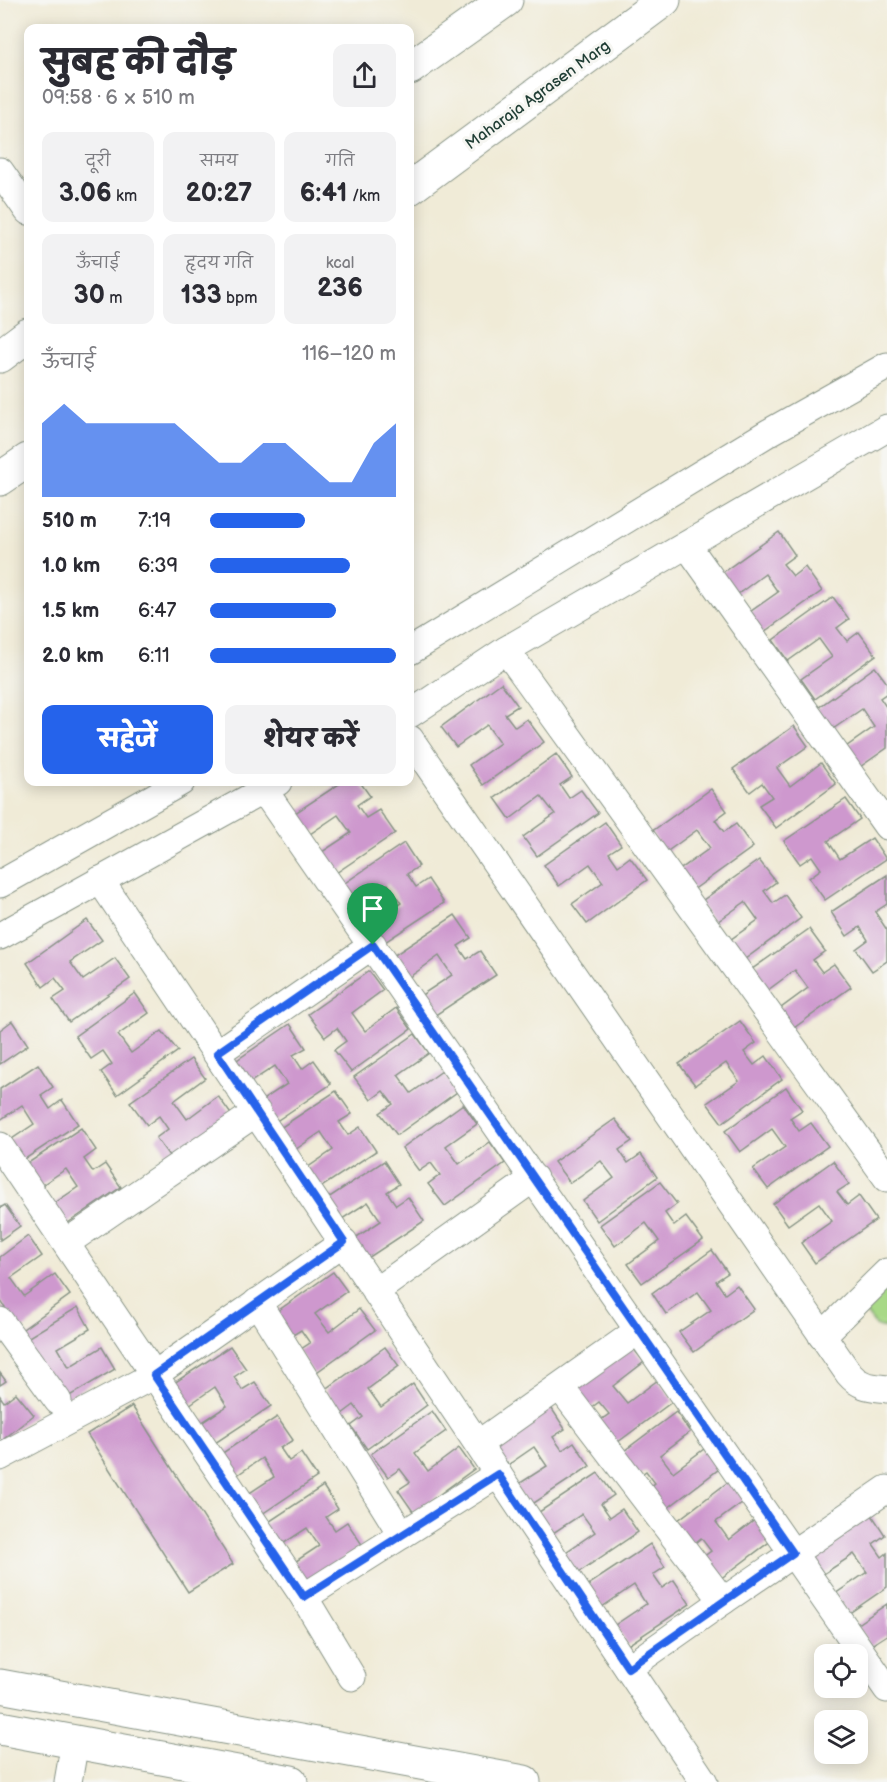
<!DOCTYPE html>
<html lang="hi">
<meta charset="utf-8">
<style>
body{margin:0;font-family:"Balsamiq Sans","Playpen Sans Deva",sans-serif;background:#f2f2f3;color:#2b2b33;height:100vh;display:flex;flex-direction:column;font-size:22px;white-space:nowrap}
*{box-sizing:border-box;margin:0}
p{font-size:20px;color:#7c7c81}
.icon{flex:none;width:33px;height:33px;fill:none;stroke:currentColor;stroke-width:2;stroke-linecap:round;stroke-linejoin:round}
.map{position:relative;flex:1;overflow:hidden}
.sheet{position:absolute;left:24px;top:24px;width:390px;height:762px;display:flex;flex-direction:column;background:#fff;border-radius:12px;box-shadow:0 3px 15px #0003}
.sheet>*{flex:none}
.tools{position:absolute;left:814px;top:1644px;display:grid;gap:12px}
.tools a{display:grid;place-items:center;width:54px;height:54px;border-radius:12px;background:#fff;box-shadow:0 3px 15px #0003;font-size:30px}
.pin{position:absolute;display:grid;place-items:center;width:51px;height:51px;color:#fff;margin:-62px -26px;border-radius:50% 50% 50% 0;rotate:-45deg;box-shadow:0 0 6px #0007}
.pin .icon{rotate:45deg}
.round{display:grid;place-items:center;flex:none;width:63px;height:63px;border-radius:12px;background:#f2f2f3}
.summary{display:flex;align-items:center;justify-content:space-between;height:102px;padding:0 18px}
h1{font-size:33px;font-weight:800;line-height:45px}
.stats{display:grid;grid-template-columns:repeat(3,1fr);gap:9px;height:102px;padding:6px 18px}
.stats div{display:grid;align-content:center;border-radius:12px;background:#f2f2f3;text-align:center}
.stats b{font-size:26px;font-weight:800}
.stats small{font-size:16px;font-weight:400}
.stats p{font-size:16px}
.chart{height:168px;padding:12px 18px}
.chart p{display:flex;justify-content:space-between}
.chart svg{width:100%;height:108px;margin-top:6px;fill:#2563eb;opacity:.7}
.primary-button{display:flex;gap:12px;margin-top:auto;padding:12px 18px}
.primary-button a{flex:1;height:69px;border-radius:12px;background:#2563eb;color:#fff;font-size:24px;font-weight:800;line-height:69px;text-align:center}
.primary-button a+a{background:#f2f2f3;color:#2b2b33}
ul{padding:0 18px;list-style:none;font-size:20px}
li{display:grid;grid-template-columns:96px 72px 1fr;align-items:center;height:45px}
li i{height:15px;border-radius:8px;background:#2563eb}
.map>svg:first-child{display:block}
.green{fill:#a8d987;stroke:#648b5e;stroke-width:1.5}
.building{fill:#ce98ce}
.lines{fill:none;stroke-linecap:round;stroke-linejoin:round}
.minor-casing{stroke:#889486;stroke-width:29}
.tertiary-casing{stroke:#889486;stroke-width:35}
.minor{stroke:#fff;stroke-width:27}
.tertiary{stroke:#fff;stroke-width:33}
.route-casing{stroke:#fff;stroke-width:12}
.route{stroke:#2563eb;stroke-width:8}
.labels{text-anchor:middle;stroke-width:6;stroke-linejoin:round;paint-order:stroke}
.street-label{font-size:16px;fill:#1f3d34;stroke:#f6f6f2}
</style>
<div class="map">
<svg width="887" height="1782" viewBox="0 0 887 1782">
<rect width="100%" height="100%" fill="#f6f6f2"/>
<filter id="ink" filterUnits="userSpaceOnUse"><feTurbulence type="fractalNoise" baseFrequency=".0167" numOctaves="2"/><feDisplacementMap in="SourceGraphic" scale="12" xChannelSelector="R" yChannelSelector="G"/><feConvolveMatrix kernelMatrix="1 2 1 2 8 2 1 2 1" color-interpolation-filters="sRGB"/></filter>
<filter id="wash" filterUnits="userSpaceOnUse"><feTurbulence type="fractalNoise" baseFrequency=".008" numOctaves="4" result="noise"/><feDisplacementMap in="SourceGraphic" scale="24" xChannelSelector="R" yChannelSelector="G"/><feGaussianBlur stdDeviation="1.35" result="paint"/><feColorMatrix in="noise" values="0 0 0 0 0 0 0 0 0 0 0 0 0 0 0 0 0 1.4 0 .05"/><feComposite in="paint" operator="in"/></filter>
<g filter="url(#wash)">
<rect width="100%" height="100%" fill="#f0ebd7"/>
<!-- green -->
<path class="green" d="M887,1285V1328L876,1326L859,1304Z"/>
<g id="blocks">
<!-- building -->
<g class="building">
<path d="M779,532L795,555L783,564L793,576L805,567L822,591L761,634L747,614L778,592L765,574L734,597L719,575Z"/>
<path d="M833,597L849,619L837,628L847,641L859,632L876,655L815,699L801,679L832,657L819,639L788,661L773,640Z"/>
<path d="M875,667L887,683V693L880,698L887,708V748L857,769L843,749L874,727L862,709L830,731L815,710Z"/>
<path d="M501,683L518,706L505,714L515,727L527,719L544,742L483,785L469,765L500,743L487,725L456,747L441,727Z"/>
<path d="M794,726L808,746L777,768L790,786L821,763L836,784L776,828L759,805L772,797L762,783L750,792L733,769Z"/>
<path d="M556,754L572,777L560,785L569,798L581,790L598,813L537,856L523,837L555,814L541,796L510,819L495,798Z"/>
<path d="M342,782H360L370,796L357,805L366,818L379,810L395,833L333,875L319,854L351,833L338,815L307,836L292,815Z"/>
<path d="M711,789L727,811L715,820L724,832L736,824L753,847L693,890L678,871L710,848L697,830L665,853L651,832Z"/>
<path d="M846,799L860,819L828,841L840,859L872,838L886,859L825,900L809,878L821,869L812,856L800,864L784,841Z"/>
<path d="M605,822L621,845L609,853L618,866L630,857L647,880L587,924L572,904L603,882L590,864L559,886L544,865Z"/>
<path d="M404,843L419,866L407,874L416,887L428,879L444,903L382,944L369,924L401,903L388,884L356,906L342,885Z"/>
<path d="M759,860L776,882L764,891L773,903L785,895L801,918L741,962L727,942L758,920L745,902L714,924L699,903Z"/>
<path d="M887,875V904L875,912L887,930V961L872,971L856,949L868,940L860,927L847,936L831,912Z"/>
<path d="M455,915L471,938L458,946L467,959L480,951L496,975L434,1016L420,996L452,975L439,956L408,978L393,956Z"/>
<path d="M87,920L102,940L70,962L83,980L115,958L130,979L69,1022L53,999L65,991L55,978L43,987L27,963Z"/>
<path d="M809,929L825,951L813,960L822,972L834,964L851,987L791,1030L777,1011L808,988L795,970L764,993L748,972Z"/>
<path d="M369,971L383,990L352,1013L365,1031L396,1008L411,1029L351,1072L334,1050L346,1041L337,1028L325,1037L308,1014Z"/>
<path d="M135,993L149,1013L118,1035L131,1053L162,1031L178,1051L117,1095L101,1072L112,1064L103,1051L91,1059L75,1036Z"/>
<path d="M12,1021L28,1045L0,1064V1030Z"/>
<path d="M740,1021L756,1043L744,1052L754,1065L766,1056L782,1079L722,1123L707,1103L739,1081L726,1063L695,1085L679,1064Z"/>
<path d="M290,1024L306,1048L293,1055L302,1069L314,1060L331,1084L269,1126L255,1105L287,1084L275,1066L243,1087L228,1066Z"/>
<path d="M415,1034L429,1053L398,1075L411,1093L442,1071L457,1092L397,1135L380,1113L393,1104L383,1091L371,1100L354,1077Z"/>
<path d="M191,1059L205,1078L174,1101L187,1119L218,1096L233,1117L172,1160L156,1138L168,1129L159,1116L147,1125L130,1102Z"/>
<path d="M38,1064L53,1087L41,1095L50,1109L62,1100L78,1124L16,1165L3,1145L34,1124L22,1105L0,1120V1089Z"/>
<path d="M786,1087L802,1110L790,1118L799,1131L811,1123L828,1146L768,1189L753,1169L785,1147L772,1129L740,1152L725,1131Z"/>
<path d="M336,1091L352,1114L339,1122L348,1135L360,1127L376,1151L314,1192L301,1172L333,1150L321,1132L289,1154L274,1132Z"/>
<path d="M463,1104L477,1124L446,1146L459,1164L490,1142L505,1163L445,1206L428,1184L440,1175L431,1163L419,1171L402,1148Z"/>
<path d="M615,1119L632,1141L619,1150L628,1163L641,1154L657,1177L597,1221L583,1201L614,1178L601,1161L570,1183L554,1162Z"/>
<path d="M81,1128L96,1150L84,1159L93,1172L105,1164L121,1187L59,1229L46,1209L78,1187L66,1169L33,1191L19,1169Z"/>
<path d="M384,1161L399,1184L387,1192L396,1205L408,1197L424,1221L362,1262L349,1242L381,1221L368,1202L336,1223L322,1202Z"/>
<path d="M833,1161L849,1184L837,1192L847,1205L859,1196L876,1220L815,1263L801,1243L832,1221L819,1203L788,1225L773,1204Z"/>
<path d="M660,1182L677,1204L665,1213L674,1226L686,1217L703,1240L642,1283L628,1264L659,1241L646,1223L615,1246L600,1225Z"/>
<path d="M5,1205L20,1226L0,1240V1208Z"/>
<path d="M28,1236L42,1256L11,1278L24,1296L55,1274L70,1295L9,1339L0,1311L5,1307L0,1300V1257Z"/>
<path d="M712,1250L728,1273L716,1281L725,1294L737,1285L754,1309L694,1352L679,1332L711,1310L698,1292L666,1314L652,1293Z"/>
<path d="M333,1272L347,1291L315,1314L329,1332L359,1309L375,1330L314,1374L298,1351L310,1343L301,1330L288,1338L272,1315Z"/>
<path d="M78,1307L90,1329L58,1348L69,1367L102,1347L115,1369L51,1407L14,1346Z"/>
<path d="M629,1343L644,1362L613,1386L627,1403L658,1380L673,1401L614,1445L597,1423L609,1414L599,1402L587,1411L570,1388Z"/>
<path d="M230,1346L246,1369L234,1377L242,1390L255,1382L271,1406L209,1447L195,1427L227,1406L215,1387L183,1409L168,1387Z"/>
<path d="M385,1347L399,1366L368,1389L381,1407L413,1384L427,1405L367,1449L351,1426L363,1417L354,1405L342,1414L325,1390Z"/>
<path d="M0,1373L6,1381L0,1385Z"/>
<path d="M16,1393L34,1415L0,1442V1396L4,1402Z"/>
<path d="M132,1406L233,1564L188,1592L87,1434Z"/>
<path d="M550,1406L565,1429L553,1437L562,1450L574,1442L590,1466L528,1507L514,1487L547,1466L534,1447L502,1469L488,1448Z"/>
<path d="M432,1411L446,1431L415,1453L428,1471L459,1448L474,1469L414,1513L398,1490L410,1482L400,1469L388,1477L371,1454Z"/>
<path d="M676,1412L690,1432L660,1455L673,1472L704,1449L719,1469L660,1514L643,1492L655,1483L646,1471L633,1480L616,1457Z"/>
<path d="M277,1417L293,1440L280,1448L289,1461L301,1453L317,1477L256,1518L242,1498L274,1477L262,1458L230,1480L215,1458Z"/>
<path d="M598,1473L614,1495L601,1504L610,1517L622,1509L638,1532L576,1574L563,1554L595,1532L582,1514L550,1535L536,1514Z"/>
<path d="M732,1479L747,1499L716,1522L729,1540L760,1516L776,1537L716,1582L699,1560L711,1551L701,1538L690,1547L673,1524Z"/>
<path d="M323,1486L338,1509L326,1517L335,1530L347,1522L363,1546L301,1587L287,1567L319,1546L307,1528L275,1549L261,1527Z"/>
<path d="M870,1512L885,1535L873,1544L882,1557L887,1553V1587L848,1614L835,1594L867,1572L854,1554L822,1575L808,1554Z"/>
<path d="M650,1544L665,1567L653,1575L662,1588L674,1580L690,1604L628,1645L615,1625L646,1604L634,1585L602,1607L588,1585Z"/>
<path d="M887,1604V1635L870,1646L856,1625Z"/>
</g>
</g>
</g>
<g filter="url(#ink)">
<use href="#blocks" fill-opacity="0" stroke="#889486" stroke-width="1.5"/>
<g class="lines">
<!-- minor casing -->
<g class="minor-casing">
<g id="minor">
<path d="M0,171L28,211"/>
<path d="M687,545L887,826"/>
<path d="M506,650L887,1178"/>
<path d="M410,651L768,433L887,366"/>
<path d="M410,714L506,650L887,428"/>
<path d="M410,739L849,1374C860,1387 871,1387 887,1389"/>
<path d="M263,789L887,1689"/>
<path d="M100,880L704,1782"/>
<path d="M0,884L181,782"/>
<path d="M0,936L278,782"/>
<path d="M217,1053L373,945"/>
<path d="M0,1146L304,1597L352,1677"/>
<path d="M66,1243L257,1112"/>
<path d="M376,1291L534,1178"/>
<path d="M257,1302L402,1535"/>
<path d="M0,1321L58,1401"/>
<path d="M822,1336L887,1272"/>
<path d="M560,1387L723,1601"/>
<path d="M478,1444L639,1330"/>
<path d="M0,1457L154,1375L344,1242"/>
<path d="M304,1597L498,1474"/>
<path d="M628,1668L723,1601L887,1489"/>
<path d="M68,1782L75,1742"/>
</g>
</g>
<!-- tertiary casing -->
<g class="tertiary-casing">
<g id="tertiary">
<path d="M410,68L506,0"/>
<path d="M410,188L664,0"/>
<path d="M0,356L28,335"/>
<path d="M0,479L28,460"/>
<path d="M0,1686L524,1782"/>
<path d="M0,1728L291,1782"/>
</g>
</g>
<!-- minor -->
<use href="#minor" class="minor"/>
<!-- tertiary -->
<use href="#tertiary" class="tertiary"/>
</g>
</g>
<g class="lines" filter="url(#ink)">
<!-- route casing -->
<g class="route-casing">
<path id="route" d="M373,945L793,1553L628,1668L498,1474L304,1597L154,1375L344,1242L217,1053Z"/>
</g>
<!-- route -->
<use href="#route" class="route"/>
</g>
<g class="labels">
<!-- street labels -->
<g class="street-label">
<text transform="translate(537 94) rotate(-36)" y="6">Maharaja Agrasen Marg</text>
</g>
</g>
</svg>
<div class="tools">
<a><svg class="icon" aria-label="locate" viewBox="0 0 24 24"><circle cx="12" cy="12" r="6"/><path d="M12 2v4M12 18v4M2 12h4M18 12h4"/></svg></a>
<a><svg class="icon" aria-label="layers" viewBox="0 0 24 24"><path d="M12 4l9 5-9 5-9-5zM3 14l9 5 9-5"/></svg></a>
</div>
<div class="pin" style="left:373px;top:945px;background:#1e9e55"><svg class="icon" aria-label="arrive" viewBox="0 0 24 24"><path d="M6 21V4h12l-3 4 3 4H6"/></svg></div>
<section class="sheet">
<div class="summary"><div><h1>सुबह की दौड़</h1><p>09:58 · 6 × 510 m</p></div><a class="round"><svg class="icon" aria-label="share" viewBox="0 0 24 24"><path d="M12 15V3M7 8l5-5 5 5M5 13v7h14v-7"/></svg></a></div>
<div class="stats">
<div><p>दूरी</p><b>3.06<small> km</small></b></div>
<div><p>समय</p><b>20:27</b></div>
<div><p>गति</p><b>6:41<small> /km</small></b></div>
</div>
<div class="stats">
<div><p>ऊँचाई</p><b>30<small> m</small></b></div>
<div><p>हृदय गति</p><b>133<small> bpm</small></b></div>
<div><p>kcal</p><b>236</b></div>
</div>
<div class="chart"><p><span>ऊँचाई</span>116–120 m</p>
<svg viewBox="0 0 160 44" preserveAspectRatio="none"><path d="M0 44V14L10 6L20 14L30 14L40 14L50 14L60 14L70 22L80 30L90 30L100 22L110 22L120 30L130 38L140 38L150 22L160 14V44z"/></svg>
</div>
<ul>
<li><b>510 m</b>7:19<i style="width:51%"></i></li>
<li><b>1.0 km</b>6:39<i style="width:75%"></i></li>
<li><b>1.5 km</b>6:47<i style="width:68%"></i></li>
<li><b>2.0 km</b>6:11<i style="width:100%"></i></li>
</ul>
<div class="primary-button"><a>सहेजें</a><a>शेयर करें</a></div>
</section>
</div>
